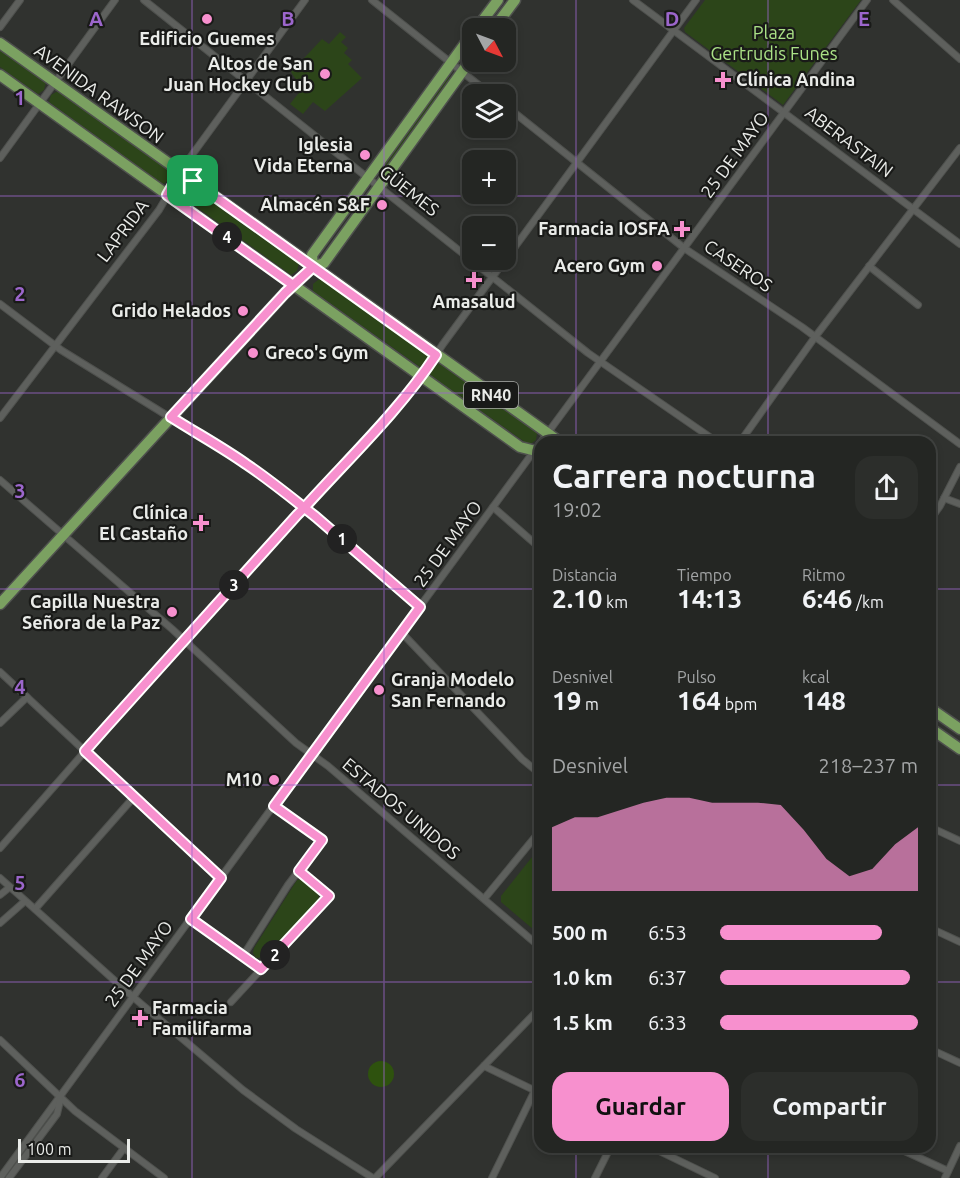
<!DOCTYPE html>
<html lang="es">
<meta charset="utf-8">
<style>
body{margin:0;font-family:Ubuntu,sans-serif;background:#2c2e2b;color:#f1f3f6;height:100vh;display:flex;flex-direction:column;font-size:22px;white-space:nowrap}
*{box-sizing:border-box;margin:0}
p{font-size:20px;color:#a3a5a6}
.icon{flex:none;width:33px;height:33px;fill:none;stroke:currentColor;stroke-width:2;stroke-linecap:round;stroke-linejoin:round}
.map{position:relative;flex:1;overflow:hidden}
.drawer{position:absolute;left:534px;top:436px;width:402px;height:717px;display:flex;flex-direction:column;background:#242623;border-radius:18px;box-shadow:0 3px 9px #0003,0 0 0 2px #414341}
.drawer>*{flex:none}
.needle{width:39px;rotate:131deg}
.buttons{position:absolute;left:462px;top:18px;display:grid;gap:12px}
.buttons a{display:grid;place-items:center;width:54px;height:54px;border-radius:12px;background:#242623;box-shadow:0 3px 9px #0003,0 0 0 2px #414341;font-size:30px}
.scale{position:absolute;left:18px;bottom:15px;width:112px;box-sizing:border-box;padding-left:6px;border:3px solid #eaece9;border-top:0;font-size:16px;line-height:21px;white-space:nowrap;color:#eaece9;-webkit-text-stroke:4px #191a18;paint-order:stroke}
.pin{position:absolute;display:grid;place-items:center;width:51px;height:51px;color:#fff;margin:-26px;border-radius:12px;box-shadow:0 3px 9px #0006}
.km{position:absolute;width:30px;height:30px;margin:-15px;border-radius:50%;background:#222;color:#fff;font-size:16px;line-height:30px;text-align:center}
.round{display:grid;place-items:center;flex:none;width:63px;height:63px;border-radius:18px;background:#2c2e2b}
.summary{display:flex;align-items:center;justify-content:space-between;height:102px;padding:0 18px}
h1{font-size:33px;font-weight:700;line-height:45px}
.metrics{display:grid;grid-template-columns:repeat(3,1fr);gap:9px;height:102px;padding:6px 18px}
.metrics div{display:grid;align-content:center}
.metrics b{font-size:26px;font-weight:700}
.metrics small{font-size:16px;font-weight:400}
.metrics p{font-size:16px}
.chart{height:168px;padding:12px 18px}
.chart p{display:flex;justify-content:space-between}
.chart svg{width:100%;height:108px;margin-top:6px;fill:#f790ce;opacity:.7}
.action{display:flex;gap:12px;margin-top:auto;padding:12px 18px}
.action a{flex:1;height:69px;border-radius:18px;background:#f790ce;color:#111;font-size:24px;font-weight:700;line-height:69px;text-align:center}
.action a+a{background:#2c2e2b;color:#f1f3f6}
ul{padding:0 18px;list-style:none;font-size:20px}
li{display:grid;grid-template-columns:96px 72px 1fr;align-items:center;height:45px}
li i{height:15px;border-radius:8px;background:#f790ce}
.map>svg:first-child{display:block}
.green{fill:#2c4519}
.water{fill:#2e520e}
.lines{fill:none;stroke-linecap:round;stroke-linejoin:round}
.street-casing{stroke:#4f514e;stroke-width:8}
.primary-casing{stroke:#4f514e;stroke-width:13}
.street{stroke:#5e605d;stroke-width:6}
.primary{stroke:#7ba161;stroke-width:10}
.route-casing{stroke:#fff;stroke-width:12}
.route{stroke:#f790ce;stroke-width:8}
.grid{fill:none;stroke:#9c66cc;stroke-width:1.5;stroke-opacity:0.55}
.poi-dot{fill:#f790ce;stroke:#191a18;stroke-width:2}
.labels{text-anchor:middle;stroke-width:4.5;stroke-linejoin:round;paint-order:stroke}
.shield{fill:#191a18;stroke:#abadaa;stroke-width:1.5}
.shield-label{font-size:16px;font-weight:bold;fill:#eaece9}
.park-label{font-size:18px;fill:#aae186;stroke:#191a18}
.poi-label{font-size:18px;font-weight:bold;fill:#eaece9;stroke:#191a18;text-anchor:end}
.street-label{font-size:18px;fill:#eaece9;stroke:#191a18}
.grid-label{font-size:20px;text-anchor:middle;font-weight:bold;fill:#9c66cc;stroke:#191a18;stroke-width:4.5;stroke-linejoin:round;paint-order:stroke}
</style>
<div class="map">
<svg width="960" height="1178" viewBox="0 0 960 1178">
<rect width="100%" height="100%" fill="#30322f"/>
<!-- green -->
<g class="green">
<path d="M705,0H861L783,105L685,32L684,28Z"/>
<path d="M340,32L346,37L341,42L348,48L344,53L352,60L348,64L362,78L325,111L313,102L303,114L290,104L302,89L291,72L322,39L329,44Z"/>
<path d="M0,50L46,82L44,90L38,94L0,67Z"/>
<path d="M448,76L452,79L381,175H380L378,172Z"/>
<path d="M58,91L171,171L169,180L163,184L49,102L51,95Z"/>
<path d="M185,182L299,263L297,271L291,275L177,193L178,187Z"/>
<path d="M318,280H322L428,355L426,364L420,367L313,291V284Z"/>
<path d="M439,363L537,433L536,440L529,445L430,375L432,368Z"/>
<path d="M540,847V935L501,902V896Z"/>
<path d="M297,880H302L318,894L319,899L265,957L256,958L253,953L254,948Z"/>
</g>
<!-- water -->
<circle class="water" cx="381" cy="1074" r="13"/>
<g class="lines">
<!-- street casing -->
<g class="street-casing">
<g id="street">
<path d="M144,0L588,353L717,442"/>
<path d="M372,0L490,94"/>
<path d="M633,0L960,244"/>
<path d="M893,0L960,59"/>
<path d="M0,27L20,0"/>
<path d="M506,106L684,248L802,327L960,444"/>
<path d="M0,158L115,0"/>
<path d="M506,259L696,0"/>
<path d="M869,266L918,305"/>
<path d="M0,304L61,350L247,465L317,517L420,607"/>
<path d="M0,418L159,210L189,159L305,0"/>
<path d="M541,442L867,0"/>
<path d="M740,442L815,337L960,148"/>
<path d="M0,480L172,629L296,743L328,766L540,947"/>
<path d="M944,498L960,504"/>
<path d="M493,507L540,548"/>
<path d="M930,520L940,506L960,467"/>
<path d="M401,632L522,759L540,774"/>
<path d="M0,672L221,878"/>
<path d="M0,723L27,697"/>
<path d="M930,827L960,841"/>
<path d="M0,848L183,640L414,388L443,344L505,260"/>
<path d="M0,878L133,997L243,1090L296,1129L373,1178"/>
<path d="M0,895L10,887"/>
<path d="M484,899L540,831"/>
<path d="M35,909L134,797"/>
<path d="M191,919L261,969"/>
<path d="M0,923L25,901"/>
<path d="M930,928L960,942"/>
<path d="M243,956L288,885L322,840L274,806"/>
<path d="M231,1002L329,896L299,871"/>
<path d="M0,1040L75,1111L164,1178"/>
<path d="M930,1049L960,1063"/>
<path d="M484,1066L540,1093"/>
<path d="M653,1148L715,1178"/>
<path d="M898,1148L948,1171"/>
<path d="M0,1178L540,443"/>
<path d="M9,1178L57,1114L60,1101"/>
<path d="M102,1178L124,1148"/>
<path d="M375,1178L540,1008"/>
<path d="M492,1178L540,1080"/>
<path d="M595,1178L610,1148"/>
<path d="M945,1178L960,1146"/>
</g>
</g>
<!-- primary casing -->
<g class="primary-casing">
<g id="primary">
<path d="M477,28L498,0"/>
<path d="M494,28L515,0"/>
<path d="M0,43L560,442"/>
<path d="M0,75L520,447L540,452"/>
<path d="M313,267L312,255L472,34"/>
<path d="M0,604L285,293L313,267L324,263L472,58"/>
<path d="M930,708L960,729"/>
<path d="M930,728L960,749"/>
</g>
</g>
<!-- street -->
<use href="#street" class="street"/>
<!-- primary -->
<use href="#primary" class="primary"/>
</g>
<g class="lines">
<!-- route casing -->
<g class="route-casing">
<path id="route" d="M193,181L313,267L285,293L171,417C196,433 222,447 246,464C270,480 293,499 316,517L420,607L274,806L322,840L299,871L329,896L261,969L191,919L221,878L85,751C155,672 226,594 297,515L304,508C349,458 399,411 436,355L313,267L293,285L167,195L180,172L193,181"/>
</g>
<!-- route -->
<use href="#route" class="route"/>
</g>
<!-- grid -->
<path class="grid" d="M192,0V1178M384,0V1178M576,0V442M768,0V442M0,196H960M0,393H960M0,589H540M930,589H960M0,785H540M930,785H960M0,982H540M930,982H960M576,1148V1178M768,1148V1178"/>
<!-- markers -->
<g class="poi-dot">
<circle cx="207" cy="19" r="6"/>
<circle cx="325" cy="74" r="6"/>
<path d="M720 71h6v6h6v6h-6v6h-6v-6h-6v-6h6z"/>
<circle cx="365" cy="155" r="6"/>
<circle cx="382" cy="205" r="6"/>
<path d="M679 220h6v6h6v6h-6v6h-6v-6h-6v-6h6z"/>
<circle cx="657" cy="266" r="6"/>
<path d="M471 271h6v6h6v6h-6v6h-6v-6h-6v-6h6z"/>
<circle cx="243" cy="311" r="6"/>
<circle cx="253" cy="353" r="6"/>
<path d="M198 514h6v6h6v6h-6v6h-6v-6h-6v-6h6z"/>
<circle cx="172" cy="612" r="6"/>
<circle cx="379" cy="690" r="6"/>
<circle cx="274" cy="780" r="6"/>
<path d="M137 1009h6v6h6v6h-6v6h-6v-6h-6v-6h6z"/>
</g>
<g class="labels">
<!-- shield labels -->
<rect class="shield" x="464" y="382" width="54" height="26" rx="4.5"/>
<g class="shield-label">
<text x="491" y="401">RN40</text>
</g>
<!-- park labels -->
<g class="park-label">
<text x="774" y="39">Plaza<tspan x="774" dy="21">Gertrudis Funes</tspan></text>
</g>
<!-- poi labels -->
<g class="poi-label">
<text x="207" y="45" text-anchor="middle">Edificio Guemes</text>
<text x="313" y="70">Altos de San<tspan x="313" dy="21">Juan Hockey Club</tspan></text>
<text x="736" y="86" text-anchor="start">Clínica Andina</text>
<text x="353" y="151">Iglesia<tspan x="353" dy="21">Vida Eterna</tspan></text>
<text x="370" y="211">Almacén S&amp;F</text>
<text x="670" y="235">Farmacia IOSFA</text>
<text x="645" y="272">Acero Gym</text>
<text x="474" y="308" text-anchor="middle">Amasalud</text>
<text x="231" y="317">Grido Helados</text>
<text x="265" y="359" text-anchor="start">Greco's Gym</text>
<text x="188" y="519">Clínica<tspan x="188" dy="21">El Castaño</tspan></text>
<text x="160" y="608">Capilla Nuestra<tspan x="160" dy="21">Señora de la Paz</tspan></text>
<text x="391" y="686" text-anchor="start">Granja Modelo<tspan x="391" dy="21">San Fernando</tspan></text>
<text x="262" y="786">M10</text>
<text x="152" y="1014" text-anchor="start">Farmacia<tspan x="152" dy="21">Familifarma</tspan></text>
</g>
<!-- street labels -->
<g class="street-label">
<text transform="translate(99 94) rotate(36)" y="6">AVENIDA RAWSON</text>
<text transform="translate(849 142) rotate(37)" y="6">ABERASTAIN</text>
<text transform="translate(735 155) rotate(-54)" y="6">25 DE MAYO</text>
<text transform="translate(409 191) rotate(38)" y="6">GÜEMES</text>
<text transform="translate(123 231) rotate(-53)" y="6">LAPRIDA</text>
<text transform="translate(738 266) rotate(34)" y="6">CASEROS</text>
<text transform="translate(448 544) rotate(-54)" y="6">25 DE MAYO</text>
<text transform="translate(401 809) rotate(40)" y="6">ESTADOS UNIDOS</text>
<text transform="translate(139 964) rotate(-54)" y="6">25 DE MAYO</text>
</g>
</g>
<g class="grid-label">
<text x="96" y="26">A</text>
<text x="288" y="26">B</text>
<text x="672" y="26">D</text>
<text x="864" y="26">E</text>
<text x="20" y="105">1</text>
<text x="20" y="301">2</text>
<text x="20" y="498">3</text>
<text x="20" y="694">4</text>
<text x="20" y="890">5</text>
<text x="20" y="1087">6</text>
</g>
</svg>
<div class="buttons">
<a><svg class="needle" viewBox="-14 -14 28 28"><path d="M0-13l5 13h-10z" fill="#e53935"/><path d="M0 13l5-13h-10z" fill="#a3a5a6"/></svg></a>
<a><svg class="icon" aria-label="layers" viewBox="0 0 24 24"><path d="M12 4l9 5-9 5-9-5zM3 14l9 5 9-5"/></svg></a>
<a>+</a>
<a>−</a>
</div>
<div class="scale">100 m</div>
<div class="pin" style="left:193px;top:181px;background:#1e9e55"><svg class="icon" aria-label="arrive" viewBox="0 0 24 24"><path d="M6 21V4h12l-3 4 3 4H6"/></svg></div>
<b class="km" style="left:342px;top:539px">1</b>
<b class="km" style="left:275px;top:955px">2</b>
<b class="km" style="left:234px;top:585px">3</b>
<b class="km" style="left:227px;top:237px">4</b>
<section class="drawer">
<div class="summary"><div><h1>Carrera nocturna</h1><p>19:02</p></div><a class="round"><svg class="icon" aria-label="share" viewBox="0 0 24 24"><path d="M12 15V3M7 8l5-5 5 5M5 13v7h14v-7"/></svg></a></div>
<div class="metrics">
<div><p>Distancia</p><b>2.10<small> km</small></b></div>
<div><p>Tiempo</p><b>14:13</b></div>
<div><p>Ritmo</p><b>6:46<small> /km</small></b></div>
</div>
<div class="metrics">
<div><p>Desnivel</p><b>19<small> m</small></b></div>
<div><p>Pulso</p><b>164<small> bpm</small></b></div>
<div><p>kcal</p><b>148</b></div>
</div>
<div class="chart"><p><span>Desnivel</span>218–237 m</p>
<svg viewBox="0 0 160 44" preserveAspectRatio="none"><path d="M0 44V18L10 14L20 14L30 11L40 8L50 6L60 6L70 8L80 8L90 8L100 9L110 19L120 31L130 38L140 35L150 25L160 18V44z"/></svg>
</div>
<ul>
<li><b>500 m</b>6:53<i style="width:82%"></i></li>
<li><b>1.0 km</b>6:37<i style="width:96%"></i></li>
<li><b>1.5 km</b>6:33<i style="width:100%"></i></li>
</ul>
<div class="action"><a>Guardar</a><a>Compartir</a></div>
</section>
</div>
